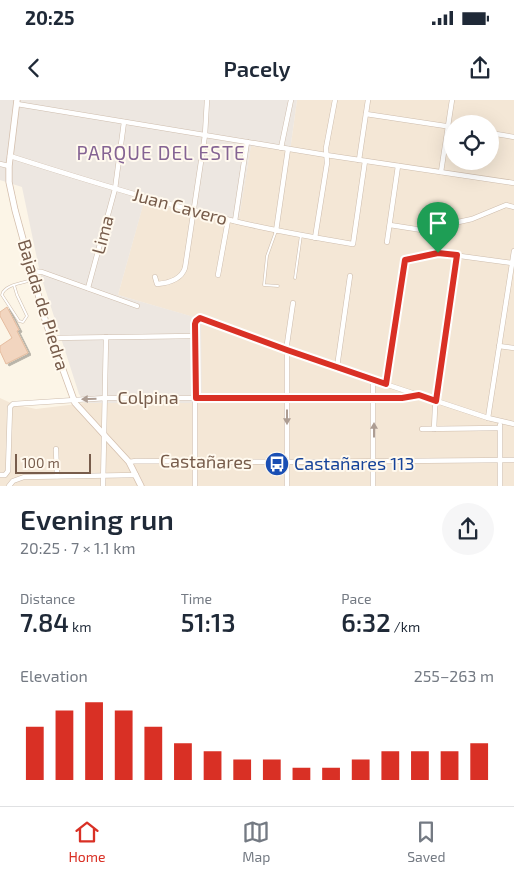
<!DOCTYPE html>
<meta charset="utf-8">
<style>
body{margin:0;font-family:"Exo 2",sans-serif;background:#f6f6f7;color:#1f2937;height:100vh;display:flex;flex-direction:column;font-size:19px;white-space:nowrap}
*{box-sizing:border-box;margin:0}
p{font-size:16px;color:#747a83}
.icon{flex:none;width:28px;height:28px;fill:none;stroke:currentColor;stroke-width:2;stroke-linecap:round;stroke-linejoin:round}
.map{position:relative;height:386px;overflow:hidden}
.details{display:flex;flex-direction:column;background:#fff;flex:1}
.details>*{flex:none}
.tools{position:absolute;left:444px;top:15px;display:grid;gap:10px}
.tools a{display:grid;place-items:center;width:55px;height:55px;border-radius:50%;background:#fff;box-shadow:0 5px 20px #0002;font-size:25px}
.scale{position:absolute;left:15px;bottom:12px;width:76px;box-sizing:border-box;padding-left:5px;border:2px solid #775c4b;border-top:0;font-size:14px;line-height:18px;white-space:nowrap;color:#775c4b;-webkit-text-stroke:4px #fff9ee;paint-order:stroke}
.pin{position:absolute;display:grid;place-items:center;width:42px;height:42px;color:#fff;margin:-51px -21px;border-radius:50% 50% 50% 0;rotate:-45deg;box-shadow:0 0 5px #0007}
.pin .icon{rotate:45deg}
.round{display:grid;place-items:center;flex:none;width:52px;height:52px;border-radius:26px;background:#f6f6f7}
.headline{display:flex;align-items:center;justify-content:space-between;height:85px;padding:0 20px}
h1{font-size:28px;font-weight:600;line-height:38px}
.stats{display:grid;grid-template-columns:repeat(3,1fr);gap:8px;height:85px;padding:5px 20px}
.stats div{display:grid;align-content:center}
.stats b{font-size:25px;font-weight:600}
.stats small{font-size:14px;font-weight:400}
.stats p{font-size:14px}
.chart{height:140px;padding:10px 20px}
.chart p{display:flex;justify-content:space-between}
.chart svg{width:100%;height:90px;margin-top:5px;stroke:#d93025;stroke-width:6}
.status{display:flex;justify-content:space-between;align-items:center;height:35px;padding:0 25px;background:#fff;direction:ltr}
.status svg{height:14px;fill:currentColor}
header{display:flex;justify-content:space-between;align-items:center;height:65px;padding:0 20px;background:#fff;font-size:22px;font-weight:600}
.menu{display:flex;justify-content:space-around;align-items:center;height:70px;border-top:1px solid #e0e1e3;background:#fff;font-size:14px;color:#747a83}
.menu a{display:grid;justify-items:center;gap:2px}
.menu .active{color:#d93025}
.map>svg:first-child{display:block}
.residential{fill:#f4e7d6;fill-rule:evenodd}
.industrial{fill:#ede7e1}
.building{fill:#f2d5bf;stroke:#e5bc9f;filter:url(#shadow)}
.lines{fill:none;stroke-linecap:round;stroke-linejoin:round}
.lane-casing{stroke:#cebdad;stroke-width:3}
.street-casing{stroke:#cebdad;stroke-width:5.5}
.secondary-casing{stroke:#d4bfad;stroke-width:7}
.lane{stroke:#fff;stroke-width:2}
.street{stroke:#fff;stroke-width:4.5}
.secondary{stroke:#fff;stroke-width:5.5}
.oneway{fill:#ad9d93}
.route-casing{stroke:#fff;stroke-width:10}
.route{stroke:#d93025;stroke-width:6}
.labels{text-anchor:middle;stroke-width:4;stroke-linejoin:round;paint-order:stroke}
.street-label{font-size:18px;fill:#775c4b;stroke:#fff9ee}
.transit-label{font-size:18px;fill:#164399;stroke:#fff9ee;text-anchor:start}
.neighbourhood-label{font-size:19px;letter-spacing:1px;fill:#846393;stroke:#fff9ee}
</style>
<div class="status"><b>20:25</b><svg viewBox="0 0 49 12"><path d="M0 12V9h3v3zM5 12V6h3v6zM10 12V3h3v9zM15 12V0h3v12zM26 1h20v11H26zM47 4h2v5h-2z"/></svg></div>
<header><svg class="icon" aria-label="back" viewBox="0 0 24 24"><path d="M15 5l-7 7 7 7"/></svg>Pacely<svg class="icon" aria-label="share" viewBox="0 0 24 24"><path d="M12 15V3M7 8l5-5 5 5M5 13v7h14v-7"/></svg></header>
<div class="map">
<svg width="514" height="386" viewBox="0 0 514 386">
<defs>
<filter id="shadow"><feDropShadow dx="3" dy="2" stdDeviation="0" flood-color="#0004"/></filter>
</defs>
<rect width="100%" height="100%" fill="#fcf5e7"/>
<!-- residential -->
<path class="residential" d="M297,0H514V386H0V298L13,304L36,309L85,303L200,219L118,195L144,101L238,124L251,45L290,51ZM452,24H490V61H452Z"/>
<!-- industrial -->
<path class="industrial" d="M0,0H297L290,51L251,46L238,124L144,102L118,195L201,219L202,303H85L79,294L40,173L22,87L0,80Z"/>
<!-- building -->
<path class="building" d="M7,207L19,230L17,231L28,253L6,264L0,251V246L12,238L0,216V212Z"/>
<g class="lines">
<!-- lane casing -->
<g class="lane-casing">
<g id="lane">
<path d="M276,131L267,156L264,185L278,186"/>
<path d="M295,178L301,135"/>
<path d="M14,185L17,195L27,216L23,222L19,221L2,195L3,192C9,184 22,183 32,180"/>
</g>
</g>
<!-- street casing -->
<g class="street-casing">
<g id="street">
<path d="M17,4L326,55L514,83"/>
<path d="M366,14L452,27"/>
<path d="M490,33L514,37"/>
<path d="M281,48L291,0"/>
<path d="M10,56C82,79 153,101 226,119C268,130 311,137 353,144L365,61"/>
<path d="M359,60L368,0"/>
<path d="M0,64L9,66"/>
<path d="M441,72L452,0"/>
<path d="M235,121L247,42"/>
<path d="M390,125L422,130L472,119L506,105L514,107"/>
<path d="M276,131L288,49"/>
<path d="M315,138L327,63L326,48L335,0"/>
<path d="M387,142L398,66"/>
<path d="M32,171L42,172L137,206"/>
<path d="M218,175L228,120"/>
<path d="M155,177L157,184C169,183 181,180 185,168L205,35L207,0"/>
<path d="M88,188L115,89L124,22"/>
<path d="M51,238L195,236"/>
<path d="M499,246L514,248"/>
<path d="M337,267L350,176"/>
<path d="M386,284L405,160L438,153L512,163"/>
<path d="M488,318L514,151"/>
<path d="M500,325V386"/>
<path d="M422,329L500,328"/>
<path d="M434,329L435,308L457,155"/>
<path d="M56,349L57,376"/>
<path d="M129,362L136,361L287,362L514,360"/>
<path d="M0,375H5L8,371L10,307L13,304L106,298H403L418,296"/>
<path d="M9,386L13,381L24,377L136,375"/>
<path d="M103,386L106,237"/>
<path d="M195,386V221L200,218L373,280L488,318L514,324"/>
<path d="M287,386V244L293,203"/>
<path d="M373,386V280"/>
</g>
</g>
<!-- secondary casing -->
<g class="secondary-casing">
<path id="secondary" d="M17,0L9,66V82L15,110L46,223L75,303L129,362L141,386"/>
</g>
<!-- lane -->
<use href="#lane" class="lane"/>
<!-- street -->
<use href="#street" class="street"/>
<!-- secondary -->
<use href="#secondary" class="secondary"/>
</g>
<!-- one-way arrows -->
<defs><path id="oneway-solid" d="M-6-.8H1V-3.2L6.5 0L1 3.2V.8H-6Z" transform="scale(1.25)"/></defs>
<g class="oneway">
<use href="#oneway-solid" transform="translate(89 299) rotate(178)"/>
<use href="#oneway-solid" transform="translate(287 317) rotate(90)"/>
<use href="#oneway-solid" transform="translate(374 330) rotate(-90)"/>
</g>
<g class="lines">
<!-- route casing -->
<g class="route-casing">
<path id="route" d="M438,153L457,155L436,301L419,295L402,298H196L195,224L196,221L200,218L287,250L386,284L405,160Z"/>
</g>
<!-- route -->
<use href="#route" class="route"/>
</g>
<!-- icons -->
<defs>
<g id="bus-disc" transform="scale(1.25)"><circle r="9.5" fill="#1a4fb4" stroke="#fff9ee"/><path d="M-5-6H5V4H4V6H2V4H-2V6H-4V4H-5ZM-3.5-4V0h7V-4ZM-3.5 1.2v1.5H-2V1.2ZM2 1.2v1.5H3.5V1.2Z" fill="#fff"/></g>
</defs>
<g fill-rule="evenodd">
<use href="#bus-disc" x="277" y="364"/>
</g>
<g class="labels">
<!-- street labels -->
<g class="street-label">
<text transform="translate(180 107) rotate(15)" y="6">Juan Cavero</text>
<text transform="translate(103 135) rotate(-75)" y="6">Lima</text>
<text transform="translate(43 205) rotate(73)" y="6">Bajada de Piedra</text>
<text x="148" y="304">Colpina</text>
<text transform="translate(206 362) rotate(1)" y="6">Castañares</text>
</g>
<!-- transit labels -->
<g class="transit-label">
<text x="294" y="370">Castañares 113</text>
</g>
<!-- neighbourhood labels -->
<g class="neighbourhood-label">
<text x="161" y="60">PARQUE DEL ESTE</text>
</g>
</g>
</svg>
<div class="tools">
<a><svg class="icon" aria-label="locate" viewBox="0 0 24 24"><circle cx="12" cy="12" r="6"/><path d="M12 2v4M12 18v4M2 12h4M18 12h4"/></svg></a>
</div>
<div class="scale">100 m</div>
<div class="pin" style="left:438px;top:153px;background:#1e9e55"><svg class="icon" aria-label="arrive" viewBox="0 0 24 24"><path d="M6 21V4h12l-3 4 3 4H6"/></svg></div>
</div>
<section class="details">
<div class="headline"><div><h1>Evening run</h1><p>20:25 · 7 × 1.1 km</p></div><a class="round"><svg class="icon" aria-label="share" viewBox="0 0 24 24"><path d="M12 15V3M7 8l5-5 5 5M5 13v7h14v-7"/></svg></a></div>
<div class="stats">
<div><p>Distance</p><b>7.84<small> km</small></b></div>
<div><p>Time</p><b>51:13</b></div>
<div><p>Pace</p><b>6:32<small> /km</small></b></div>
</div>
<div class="chart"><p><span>Elevation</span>255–263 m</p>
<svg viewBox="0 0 160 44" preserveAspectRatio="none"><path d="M5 44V18M15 44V10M25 44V6M35 44V10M45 44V18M55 44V26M65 44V30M75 44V34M85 44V34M95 44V38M105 44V38M115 44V34M125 44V30M135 44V30M145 44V30M155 44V26"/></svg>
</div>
</section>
<nav class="menu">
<a class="active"><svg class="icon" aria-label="home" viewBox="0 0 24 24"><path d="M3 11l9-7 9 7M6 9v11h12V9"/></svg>Home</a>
<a><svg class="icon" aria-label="map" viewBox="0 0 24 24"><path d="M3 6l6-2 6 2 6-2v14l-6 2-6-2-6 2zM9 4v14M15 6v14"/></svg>Map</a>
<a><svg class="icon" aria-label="saved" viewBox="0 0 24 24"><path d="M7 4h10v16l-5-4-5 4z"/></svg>Saved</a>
</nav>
